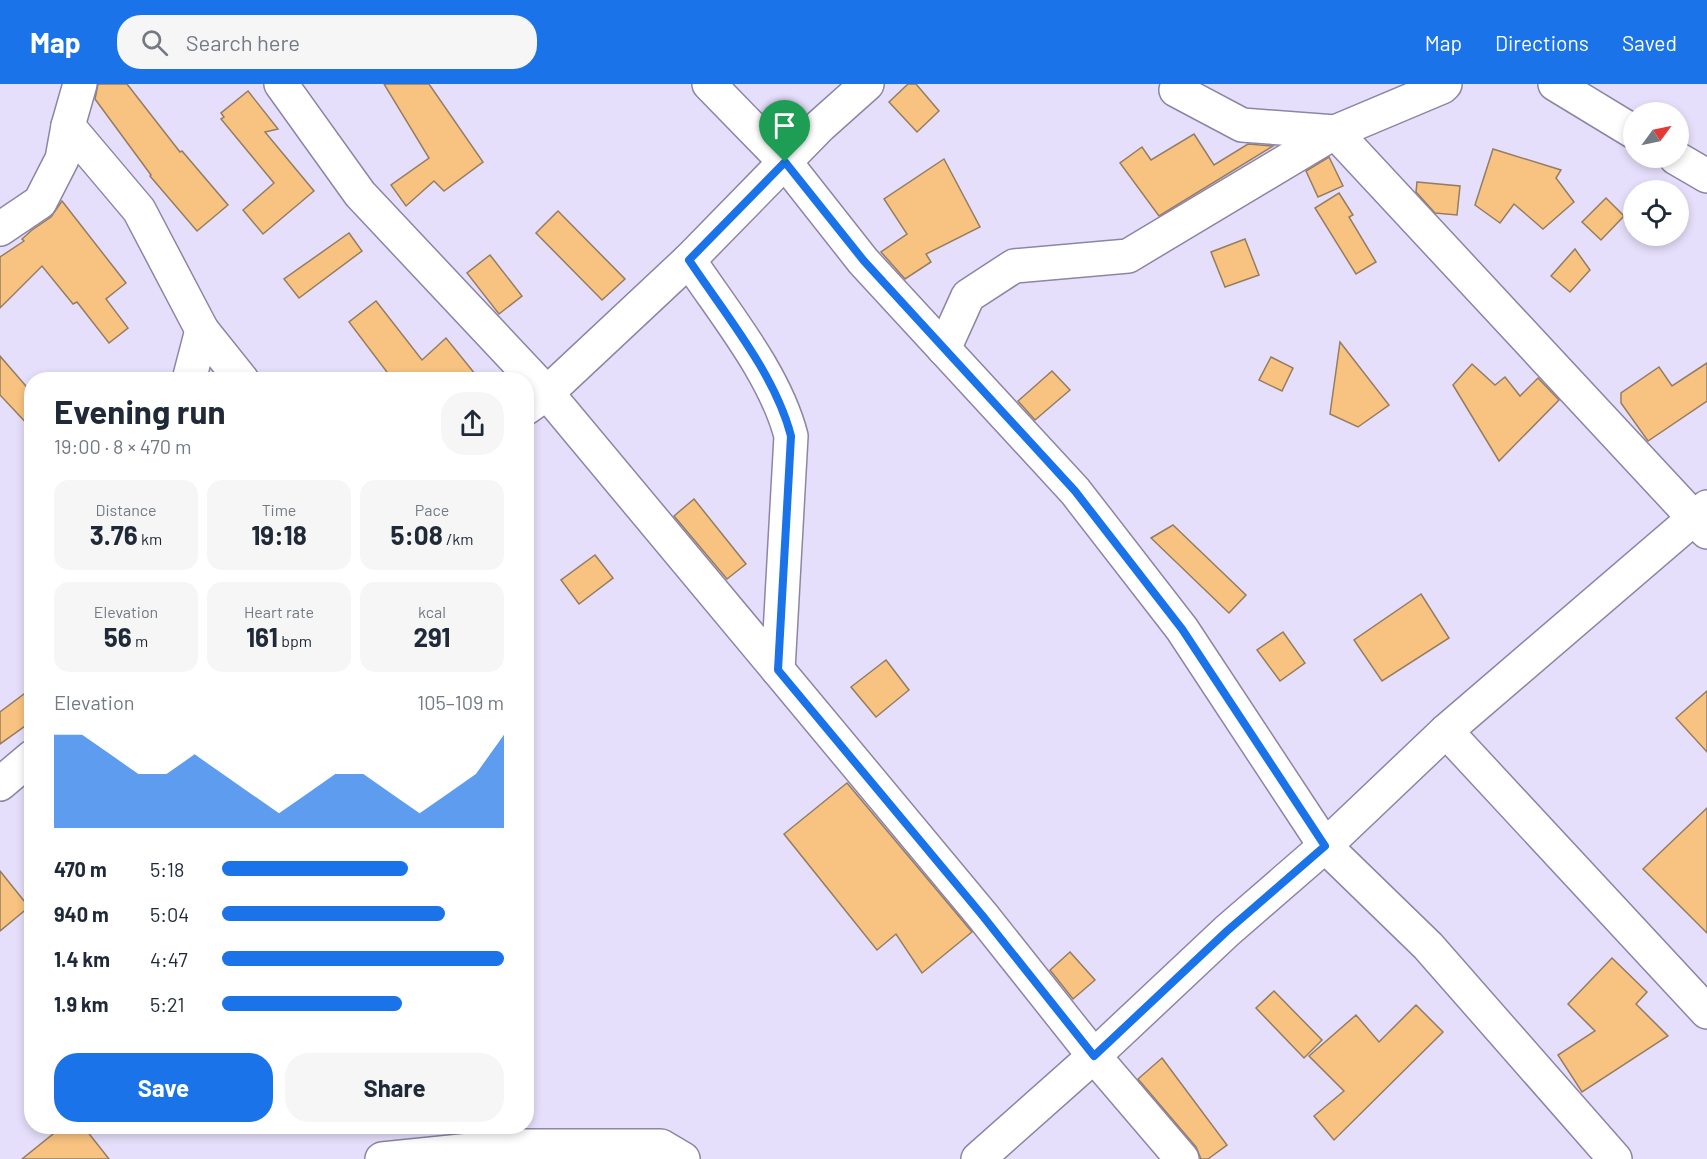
<!DOCTYPE html>
<meta charset="utf-8">
<style>
body{margin:0;font-family:Barlow,sans-serif;background:#f6f6f7;color:#1f2937;height:100vh;display:flex;flex-direction:column;font-size:22px;white-space:nowrap}
*{box-sizing:border-box;margin:0}
p{font-size:20px;color:#747a83}
.icon{flex:none;width:33px;height:33px;fill:none;stroke:currentColor;stroke-width:2;stroke-linecap:round;stroke-linejoin:round}
.map{position:relative;flex:1;overflow:hidden}
.panel{position:absolute;left:24px;top:288px;width:510px;height:762px;display:flex;flex-direction:column;background:#fff;border-radius:24px;box-shadow:0 3px 9px #0003}
.panel>*{flex:none}
.needle{width:39px;rotate:57deg}
.buttons{position:absolute;left:1623px;top:18px;display:grid;gap:12px}
.buttons a{display:grid;place-items:center;width:66px;height:66px;border-radius:50%;background:#fff;box-shadow:0 3px 9px #0003;font-size:30px}
.pin{position:absolute;display:grid;place-items:center;width:51px;height:51px;color:#fff;margin:-62px -26px;border-radius:50% 50% 50% 0;rotate:-45deg;box-shadow:0 0 6px #0007}
.pin .icon{rotate:45deg}
.round{display:grid;place-items:center;flex:none;width:63px;height:63px;border-radius:24px;background:#f6f6f7}
.head{display:flex;align-items:center;justify-content:space-between;height:102px;padding:0 30px}
h1{font-size:33px;font-weight:700;line-height:45px}
.figures{display:grid;grid-template-columns:repeat(3,1fr);gap:9px;height:102px;padding:6px 30px}
.figures div{display:grid;align-content:center;border-radius:15px;background:#f6f6f7;text-align:center}
.figures b{font-size:26px;font-weight:700}
.figures small{font-size:16px;font-weight:400}
.figures p{font-size:16px}
.chart{height:168px;padding:12px 30px}
.chart p{display:flex;justify-content:space-between}
.chart svg{width:100%;height:108px;margin-top:6px;fill:#1a73e8;opacity:.7}
.cta{display:flex;gap:12px;margin-top:auto;padding:12px 30px}
.cta a{flex:1;height:69px;border-radius:24px;background:#1a73e8;color:#fff;font-size:24px;font-weight:700;line-height:69px;text-align:center}
.cta a+a{background:#f6f6f7;color:#1f2937}
ul{padding:0 30px;list-style:none;font-size:20px}
li{display:grid;grid-template-columns:96px 72px 1fr;align-items:center;height:45px}
li i{height:15px;border-radius:8px;background:#1a73e8}
header{display:flex;align-items:center;gap:36px;box-sizing:border-box;height:84px;padding:0 30px;background:#1a73e8;color:#fff}
header strong{font-size:28px}
nav{display:flex;gap:33px;margin-inline-start:auto;font-size:21px}
.search{width:420px;height:54px;background:#f6f6f7;display:flex;align-items:center;gap:15px;box-sizing:border-box;padding:0 21px;border-radius:24px;color:#747a83;font-size:22px}
.map>svg:first-child{display:block}
.building{fill:#f8c381;stroke:#947d61;stroke-width:1.5}
.lines{fill:none;stroke-linecap:round;stroke-linejoin:round}
.minor-casing{stroke:#8d85a5;stroke-width:36}
.minor{stroke:#fff;stroke-width:33}
.route-casing{stroke:#fff;stroke-width:12}
.route{stroke:#1a73e8;stroke-width:8}
</style>
<header>
<strong>Map</strong>
<div class="search"><svg class="icon" aria-label="search" viewBox="0 0 24 24"><circle cx="10" cy="10" r="6"/><path d="M15 15l6 6"/></svg>Search here</div>
<nav><a>Map</a><a>Directions</a><a>Saved</a></nav>
</header>
<div class="map">
<svg width="1707" height="1075" viewBox="0 0 1707 1075">
<rect width="100%" height="100%" fill="#e6dffb"/>
<!-- building -->
<g class="building">
<path d="M98,0H127L180,68L182,67L228,121L197,147L150,92L151,91L95,15Z"/>
<path d="M384,0H429L483,78L444,107L434,97L406,122L391,101L429,74Z"/>
<path d="M908,0H916L939,27L917,48L889,18Z"/>
<path d="M248,7L278,45L265,48L314,107L263,150L243,126L274,99L221,35L224,33L221,29Z"/>
<path d="M1194,50L1214,81L1248,60L1273,62L1159,132L1120,79L1142,63L1151,76Z"/>
<path d="M1493,65L1561,86L1556,94L1574,118L1543,145L1514,120L1500,139L1475,121Z"/>
<path d="M1329,73L1343,102L1318,113L1306,87Z"/>
<path d="M944,75L980,143L926,170L931,178L905,195L881,168L907,150L884,115Z"/>
<path d="M1417,98L1460,102L1457,131L1435,129L1416,108Z"/>
<path d="M1339,109L1353,131L1349,133L1376,178L1356,190L1315,124Z"/>
<path d="M1606,114L1624,132L1601,156L1582,138Z"/>
<path d="M62,117L126,199L106,215L128,244L109,259L77,218L73,220L42,182L0,224V173L24,157L22,155L32,146L51,133Z"/>
<path d="M558,127L625,195L602,216L536,149Z"/>
<path d="M349,149L362,167L299,214L284,195Z"/>
<path d="M1245,155L1259,191L1225,203L1211,168Z"/>
<path d="M1575,165L1590,186L1570,208L1551,192Z"/>
<path d="M490,171L522,212L499,230L467,189Z"/>
<path d="M376,217L422,276L446,254L480,296H393L349,238Z"/>
<path d="M1340,258L1389,321L1358,343L1330,330Z"/>
<path d="M0,272L32,309V345L0,311Z"/>
<path d="M1271,273L1293,284L1282,307L1259,296Z"/>
<path d="M1707,279V317L1648,357L1621,319V309L1659,283L1672,302Z"/>
<path d="M1472,280L1495,301L1505,293L1520,312L1538,294L1559,316L1499,377L1453,301Z"/>
<path d="M1052,287L1070,306L1035,336L1018,317Z"/>
<path d="M694,415L746,480L727,495L674,432Z"/>
<path d="M1173,441L1246,511L1229,529L1151,454Z"/>
<path d="M595,471L613,494L579,520L561,496Z"/>
<path d="M1421,510L1449,554L1382,597L1354,556Z"/>
<path d="M1283,548L1305,579L1280,597L1257,566Z"/>
<path d="M886,576L909,606L876,633L851,603Z"/>
<path d="M32,604V637L0,660V628Z"/>
<path d="M1707,607V668L1676,634Z"/>
<path d="M847,699L972,848L922,889L896,850L877,866L784,750Z"/>
<path d="M1707,724V849L1643,785Z"/>
<path d="M0,787L29,823L0,847Z"/>
<path d="M1070,868L1095,896L1073,915L1050,886Z"/>
<path d="M1612,874L1647,908L1636,920L1668,952L1582,1008L1558,971L1595,947L1568,920Z"/>
<path d="M1274,907L1322,956L1304,974L1256,924Z"/>
<path d="M1416,921L1443,948L1334,1056L1314,1032L1344,1007L1309,972L1356,931L1379,958Z"/>
<path d="M1162,974L1227,1061L1208,1075H1201L1196,1063L1138,995Z"/>
<path d="M63,1042H83L109,1075H22Z"/>
</g>
<g class="lines">
<!-- minor casing -->
<g class="minor-casing">
<g id="minor">
<path d="M281,0L360,110L547,309L778,586"/>
<path d="M709,0L785,78L863,177L1075,407L1182,545L1325,762L1428,862L1615,1075"/>
<path d="M1445,0L1442,3L1335,48L1707,448"/>
<path d="M1555,0L1634,48"/>
<path d="M68,42L139,126L202,246L242,296"/>
<path d="M1676,74L1707,92"/>
<path d="M0,145L40,118L62,75L68,42L80,0"/>
<path d="M689,176C725,230 775,290 791,352L778,586L982,831L1094,972L1182,1075"/>
<path d="M944,265L968,212L1014,182L1128,172L1335,48L1242,41L1176,6"/>
<path d="M189,296L202,246"/>
<path d="M526,324L547,309L689,176L820,42L867,0"/>
<path d="M1446,647L1707,928"/>
<path d="M0,700L32,673"/>
<path d="M382,1075L510,1062H661L683,1075"/>
<path d="M978,1075L1094,972L1227,847L1325,762L1446,647L1707,423"/>
</g>
</g>
<!-- minor -->
<use href="#minor" class="minor"/>
</g>
<g class="lines">
<!-- route casing -->
<g class="route-casing">
<path id="route" d="M785,78L864,177L1075,407L1182,545L1325,762L1227,847L1094,972L982,831L778,586L791,352C775,290 725,230 689,176Z"/>
</g>
<!-- route -->
<use href="#route" class="route"/>
</g>
</svg>
<div class="buttons">
<a><svg class="needle" viewBox="-14 -14 28 28"><path d="M0-13l5 13h-10z" fill="#e53935"/><path d="M0 13l5-13h-10z" fill="#747a83"/></svg></a>
<a><svg class="icon" aria-label="locate" viewBox="0 0 24 24"><circle cx="12" cy="12" r="6"/><path d="M12 2v4M12 18v4M2 12h4M18 12h4"/></svg></a>
</div>
<div class="pin" style="left:785px;top:78px;background:#1e9e55"><svg class="icon" aria-label="arrive" viewBox="0 0 24 24"><path d="M6 21V4h12l-3 4 3 4H6"/></svg></div>
<section class="panel">
<div class="head"><div><h1>Evening run</h1><p>19:00 · 8 × 470 m</p></div><a class="round"><svg class="icon" aria-label="share" viewBox="0 0 24 24"><path d="M12 15V3M7 8l5-5 5 5M5 13v7h14v-7"/></svg></a></div>
<div class="figures">
<div><p>Distance</p><b>3.76<small> km</small></b></div>
<div><p>Time</p><b>19:18</b></div>
<div><p>Pace</p><b>5:08<small> /km</small></b></div>
</div>
<div class="figures">
<div><p>Elevation</p><b>56<small> m</small></b></div>
<div><p>Heart rate</p><b>161<small> bpm</small></b></div>
<div><p>kcal</p><b>291</b></div>
</div>
<div class="chart"><p><span>Elevation</span>105–109 m</p>
<svg viewBox="0 0 160 44" preserveAspectRatio="none"><path d="M0 44V6L10 6L20 14L30 22L40 22L50 14L60 22L70 30L80 38L90 30L100 22L110 22L120 30L130 38L140 30L150 22L160 6V44z"/></svg>
</div>
<ul>
<li><b>470 m</b>5:18<i style="width:66%"></i></li>
<li><b>940 m</b>5:04<i style="width:79%"></i></li>
<li><b>1.4 km</b>4:47<i style="width:100%"></i></li>
<li><b>1.9 km</b>5:21<i style="width:64%"></i></li>
</ul>
<div class="cta"><a>Save</a><a>Share</a></div>
</section>
</div>
